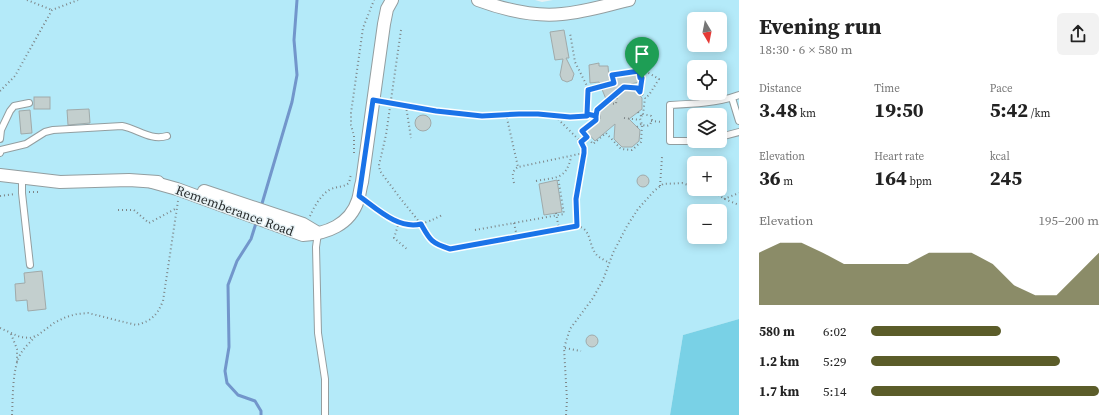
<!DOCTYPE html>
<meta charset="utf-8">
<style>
body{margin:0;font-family:"Source Serif 4",serif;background:#f2f2f2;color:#222;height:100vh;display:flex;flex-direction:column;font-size:15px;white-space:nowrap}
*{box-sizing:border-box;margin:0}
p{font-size:13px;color:#767676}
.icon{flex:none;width:22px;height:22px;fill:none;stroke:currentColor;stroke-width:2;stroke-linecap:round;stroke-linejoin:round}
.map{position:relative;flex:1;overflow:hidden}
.drawer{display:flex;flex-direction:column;background:#fff;width:380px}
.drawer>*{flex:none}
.needle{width:26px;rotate:170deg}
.tools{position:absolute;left:687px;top:12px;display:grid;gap:8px}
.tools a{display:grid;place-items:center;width:40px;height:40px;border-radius:6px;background:#fff;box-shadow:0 2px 10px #0003;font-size:20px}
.pin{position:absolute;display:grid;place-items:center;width:34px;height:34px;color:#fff;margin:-41px -17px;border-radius:50% 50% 50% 0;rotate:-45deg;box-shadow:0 0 4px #0007}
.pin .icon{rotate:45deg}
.round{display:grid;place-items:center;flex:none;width:42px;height:42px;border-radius:6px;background:#f2f2f2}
.head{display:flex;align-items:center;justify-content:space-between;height:68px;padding:0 20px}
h1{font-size:22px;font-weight:700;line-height:30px}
.figures{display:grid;grid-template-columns:repeat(3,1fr);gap:6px;height:68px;padding:4px 20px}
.figures div{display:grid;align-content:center}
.figures b{font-size:20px;font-weight:700}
.figures small{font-size:11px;font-weight:400}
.figures p{font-size:11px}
.chart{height:112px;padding:8px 20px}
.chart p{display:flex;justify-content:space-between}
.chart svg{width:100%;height:72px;margin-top:4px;fill:#5b5c29;opacity:.7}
ul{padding:0 20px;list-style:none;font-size:13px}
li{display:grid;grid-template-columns:64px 48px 1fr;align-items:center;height:30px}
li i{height:10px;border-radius:5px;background:#5b5c29}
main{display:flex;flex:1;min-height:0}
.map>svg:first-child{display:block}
.green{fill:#b4eaf9;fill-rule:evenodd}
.forest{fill:#79d1e6}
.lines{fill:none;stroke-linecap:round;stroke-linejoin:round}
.stream{stroke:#7296cb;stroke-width:3}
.building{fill:#c3cfce;stroke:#a0aaaa}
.service-casing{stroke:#939ea0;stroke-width:8}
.minor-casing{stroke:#939ea0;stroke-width:14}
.path{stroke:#7e8688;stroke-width:2;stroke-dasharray:1 3;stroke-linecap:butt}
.service{stroke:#fff;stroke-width:6}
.minor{stroke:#fff;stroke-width:12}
.route-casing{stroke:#fff;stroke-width:8}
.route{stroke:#1a73e8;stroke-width:5}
.labels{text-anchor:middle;stroke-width:3;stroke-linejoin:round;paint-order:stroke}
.street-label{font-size:13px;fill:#282c2d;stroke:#e7f2f5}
</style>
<main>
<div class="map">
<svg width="739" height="415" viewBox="0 0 739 415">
<rect width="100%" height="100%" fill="#e7f2f5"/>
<!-- green -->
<path class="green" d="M0,0H535L542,2L553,0H739V319L683,335L670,415H0ZM694,19H720V45H694ZM694,67H720V93H694ZM694,115H720V141H694ZM694,163H720V189H694ZM694,211H720V237H694Z"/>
<!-- forest -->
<path class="forest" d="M739,319V415H670L683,335Z"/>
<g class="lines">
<!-- stream -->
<g class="stream">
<path d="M261,207L292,102L297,75L294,40L297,0"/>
<path d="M257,220L251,239L237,261L228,285L229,347L225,371L227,383L238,395L255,401L261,411V415"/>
</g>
</g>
<!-- building -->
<g class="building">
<path d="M564,30L569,58H566L574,74L572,80L567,82L562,80L560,75L563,59L555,60L550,32Z"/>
<path d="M599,63V66H608L609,78L638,73L639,82L631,84L642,98V109L629,119L640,130L639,141L632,147H622L614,139L615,124L595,141L586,131L600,119V110L608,104L599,82L590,83L589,65Z"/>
<rect x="34" y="97" width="16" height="12"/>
<path d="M89,109L90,123L68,125L67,110Z"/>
<path d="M30,110L32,133L21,134L19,111Z"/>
<circle cx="423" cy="123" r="8"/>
<circle cx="643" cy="181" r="6"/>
<path d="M557,180L562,212L544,215L539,184Z"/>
<path d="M42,271L46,309L28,311L27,300L16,301L15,284L25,283L24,273Z"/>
<circle cx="592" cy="341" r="6"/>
</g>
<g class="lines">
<!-- service casing -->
<g class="service-casing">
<g id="service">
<path d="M732,98L739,121"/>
<path d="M720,137L739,132"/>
<path d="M0,139L1,130L10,111L14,106L29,103"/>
<path d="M698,141H670V105C693,104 717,103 739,95"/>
<path d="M0,153L1,150L26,144L45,132L53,130L122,126C138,129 150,141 167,136"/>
<path d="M22,178V193L30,265"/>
<path d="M318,233L316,247L318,333L325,379V415"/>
</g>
</g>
<!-- minor casing -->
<g class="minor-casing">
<g id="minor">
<path d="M478,0C505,10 533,17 562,14C585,12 607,5 629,0"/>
<path d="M0,175L60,182L129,180L158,182"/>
<path d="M152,182L177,189L303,235C326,234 350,225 358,200C360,194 360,188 362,182L384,24L387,9L392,0"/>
<path d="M204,191L303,224L318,233"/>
</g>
</g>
<!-- path -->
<g class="path">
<path d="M27,0L52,10"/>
<path d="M401,30L386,135L379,165L380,171L400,198L421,224L430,240L438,245L450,249L577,226V199L584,148L581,142L555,116"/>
<path d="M613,81L612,75L639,71L640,78"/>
<path d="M617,81H613L619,92"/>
<path d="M588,89L614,83"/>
<path d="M0,91L15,76L52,10L78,0"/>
<path d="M640,92L642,71H645L659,79L649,95L645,98"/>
<path d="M384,102L436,111L482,116L519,114H538L570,117L587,116L588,88L575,62L570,33"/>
<path d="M605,103L616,104L617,94"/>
<path d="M406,106L411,138"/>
<path d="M638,112L641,116"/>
<path d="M506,114L518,167L584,153"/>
<path d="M587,114L596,116L597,111L624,87L637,88L645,98L643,114L651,116L652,120L650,125L646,126L642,125L640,118L643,114"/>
<path d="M596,116V120L582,131L593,144L606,133L621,149L632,150L641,142L642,125"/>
<path d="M624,118L640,120"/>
<path d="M651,121L662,122"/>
<path d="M637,127L641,124"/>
<path d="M581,142L587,137"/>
<path d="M354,153V136L351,125V113L363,28L374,0"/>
<path d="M536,181C556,177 566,180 571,157"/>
<path d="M514,183C512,175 512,171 518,167"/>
<path d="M660,186L662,157"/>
<path d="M699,189L713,192L727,200L739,205"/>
<path d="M29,192H40"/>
<path d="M0,196L15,194"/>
<path d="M724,199L739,193"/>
<path d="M368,202C396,222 408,234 442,215"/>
<path d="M118,210H134L149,223L177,208"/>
<path d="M556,213L559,229"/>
<path d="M310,216C314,207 321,194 331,189C338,186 342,188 349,183L351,174"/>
<path d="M399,222L394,238L408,250"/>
<path d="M514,223L517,237"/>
<path d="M577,226C592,229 588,244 596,254C599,258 605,260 609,263"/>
<path d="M475,230L564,214L558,177"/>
<path d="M0,328L20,337L30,338L38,335L54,323L66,317L77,314L88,313L136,325C152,321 157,315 163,301L178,201"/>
<path d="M11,334L17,349V362"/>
<path d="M565,348L581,351"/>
<path d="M12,415C13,398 12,368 21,353C25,347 30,342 35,337"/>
<path d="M566,415L567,400L564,348L570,329L593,298L603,280L613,253L627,226L638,209L654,191L663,184L682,183L694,187"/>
</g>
<!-- service -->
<use href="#service" class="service"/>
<!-- minor -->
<use href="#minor" class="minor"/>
</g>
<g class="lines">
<!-- route casing -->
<g class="route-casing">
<path id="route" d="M642,78L640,92L637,88L624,87L597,110L596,116L587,114V116L570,117L538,114H519L482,116L436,111L373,100L359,196C376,208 398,230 421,224C430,240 431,243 450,249L577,226L576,199L584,153V148L581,142L587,137L582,131L596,120V116L587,114L588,90L614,83L612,75L639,71L640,78H642"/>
</g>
<!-- route -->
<use href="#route" class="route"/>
</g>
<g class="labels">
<!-- street labels -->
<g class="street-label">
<text transform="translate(235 210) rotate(20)" y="5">Rememberance Road</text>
</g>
</g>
</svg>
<div class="tools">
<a><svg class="needle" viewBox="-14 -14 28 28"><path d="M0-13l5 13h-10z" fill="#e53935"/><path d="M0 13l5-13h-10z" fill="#767676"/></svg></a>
<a><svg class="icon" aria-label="locate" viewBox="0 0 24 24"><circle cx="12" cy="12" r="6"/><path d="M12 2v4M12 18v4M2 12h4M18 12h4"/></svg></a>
<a><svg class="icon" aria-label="layers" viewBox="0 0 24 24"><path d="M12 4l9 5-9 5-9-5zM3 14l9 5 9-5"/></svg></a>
<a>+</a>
<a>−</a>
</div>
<div class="pin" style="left:642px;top:78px;background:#1e9e55"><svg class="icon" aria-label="arrive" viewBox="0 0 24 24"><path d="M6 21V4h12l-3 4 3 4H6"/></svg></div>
</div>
<section class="drawer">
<div class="head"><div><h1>Evening run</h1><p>18:30 · 6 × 580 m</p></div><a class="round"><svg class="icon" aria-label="share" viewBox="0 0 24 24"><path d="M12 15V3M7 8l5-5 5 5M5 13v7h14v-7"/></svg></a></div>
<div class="figures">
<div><p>Distance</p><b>3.48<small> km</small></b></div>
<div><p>Time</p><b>19:50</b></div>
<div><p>Pace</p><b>5:42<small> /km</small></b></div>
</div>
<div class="figures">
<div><p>Elevation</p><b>36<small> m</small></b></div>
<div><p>Heart rate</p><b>164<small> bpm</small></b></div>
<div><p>kcal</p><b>245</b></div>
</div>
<div class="chart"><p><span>Elevation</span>195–200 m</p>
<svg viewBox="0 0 160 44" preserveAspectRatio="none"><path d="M0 44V12L10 6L20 6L30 12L40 19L50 19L60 19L70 19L80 12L90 12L100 12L110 19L120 32L130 38L140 38L150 25L160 12V44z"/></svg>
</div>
<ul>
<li><b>580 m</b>6:02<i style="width:57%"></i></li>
<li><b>1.2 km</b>5:29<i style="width:83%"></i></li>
<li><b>1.7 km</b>5:14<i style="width:100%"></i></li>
</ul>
</section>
</main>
